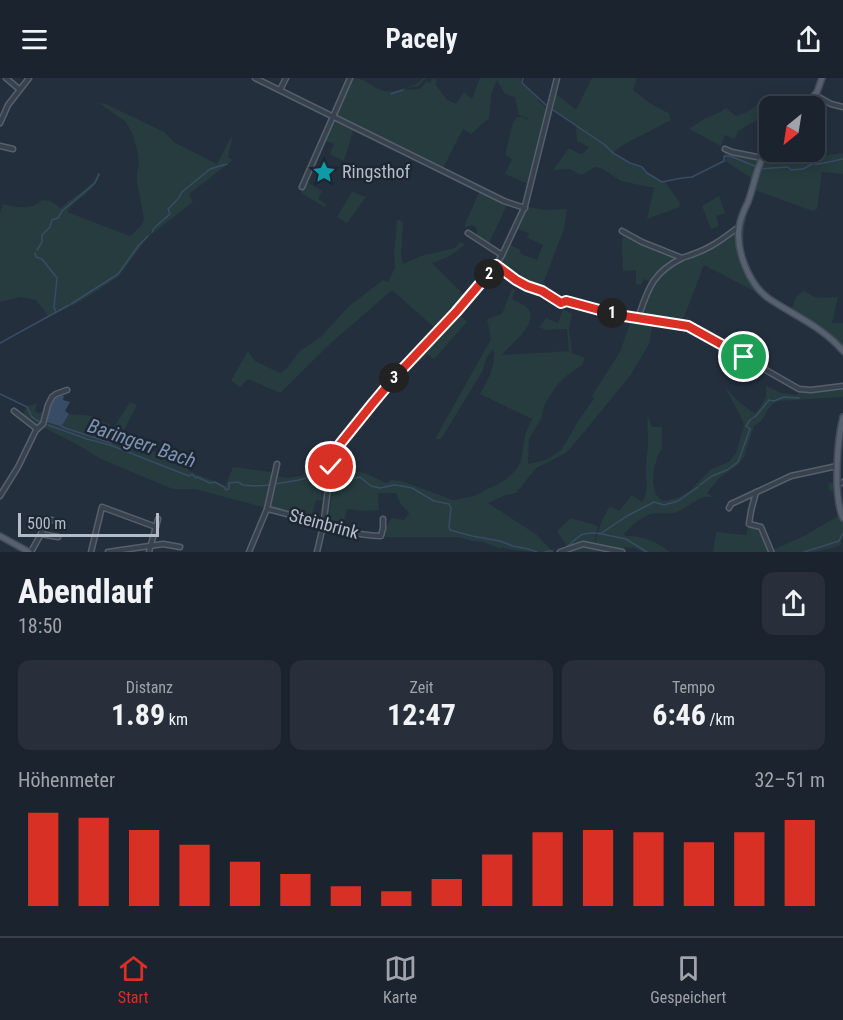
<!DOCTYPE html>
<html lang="de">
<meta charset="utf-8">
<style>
body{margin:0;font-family:"Roboto Condensed",sans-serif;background:#282f3a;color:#f1f3f6;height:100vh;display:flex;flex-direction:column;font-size:22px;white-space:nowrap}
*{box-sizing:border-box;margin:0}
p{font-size:20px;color:#a0a4aa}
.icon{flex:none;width:33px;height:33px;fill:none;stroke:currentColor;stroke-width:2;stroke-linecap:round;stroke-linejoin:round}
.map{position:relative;height:474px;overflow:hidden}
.side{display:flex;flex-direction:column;background:#1b232e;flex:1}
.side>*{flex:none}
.needle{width:39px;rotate:210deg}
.fabs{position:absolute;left:759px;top:18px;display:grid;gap:12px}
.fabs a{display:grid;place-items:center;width:66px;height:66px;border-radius:12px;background:#1b232e;box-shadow:0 3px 15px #0003,0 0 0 2px #39404a;font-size:30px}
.scale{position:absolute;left:18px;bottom:15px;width:141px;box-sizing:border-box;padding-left:6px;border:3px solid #b4bcc9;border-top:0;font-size:16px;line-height:21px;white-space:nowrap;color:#b4bcc9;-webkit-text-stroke:4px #1d2633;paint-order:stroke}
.pin{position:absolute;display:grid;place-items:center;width:51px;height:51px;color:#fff;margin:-26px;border:3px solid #fff;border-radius:50%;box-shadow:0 2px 6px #0007}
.km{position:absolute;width:30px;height:30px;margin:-15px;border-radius:50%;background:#222;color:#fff;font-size:16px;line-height:30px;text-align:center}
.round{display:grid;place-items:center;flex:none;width:63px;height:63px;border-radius:12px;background:#282f3a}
.overview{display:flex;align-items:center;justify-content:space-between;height:102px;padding:0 18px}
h1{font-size:33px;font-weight:700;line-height:45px}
.figures{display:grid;grid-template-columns:repeat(3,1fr);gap:9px;height:102px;padding:6px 18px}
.figures div{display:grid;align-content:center;border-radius:12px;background:#282f3a;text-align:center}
.figures b{font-size:30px;font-weight:700}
.figures small{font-size:16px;font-weight:400}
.figures p{font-size:16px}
.chart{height:168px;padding:12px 18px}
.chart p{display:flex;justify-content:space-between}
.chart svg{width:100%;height:108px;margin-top:6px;stroke:#d93025;stroke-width:6}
header{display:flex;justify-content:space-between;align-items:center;height:78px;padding:0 18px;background:#1b232e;font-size:27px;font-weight:700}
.menu{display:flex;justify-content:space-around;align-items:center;height:84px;border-top:2px solid #39404a;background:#1b232e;font-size:16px;color:#a0a4aa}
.menu a{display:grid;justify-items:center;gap:3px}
.menu .selected{color:#d93025}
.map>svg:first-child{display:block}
.green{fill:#263c3f}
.water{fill:#394c67}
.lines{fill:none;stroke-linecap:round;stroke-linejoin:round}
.stream{stroke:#394c67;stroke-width:1.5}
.minor-casing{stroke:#565f6c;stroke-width:7}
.major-casing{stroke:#414a57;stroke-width:8}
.minor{stroke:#38414e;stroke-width:4}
.major{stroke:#56606e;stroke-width:5}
.route-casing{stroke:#fff;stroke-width:12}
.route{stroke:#d93025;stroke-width:8}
.labels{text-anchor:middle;stroke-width:5;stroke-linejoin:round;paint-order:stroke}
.poi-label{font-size:18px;fill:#b4bcc9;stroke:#1d2633;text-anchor:start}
.street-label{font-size:18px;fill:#b4bcc9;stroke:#1d2633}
.water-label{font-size:20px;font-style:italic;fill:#7c92b1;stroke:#1d2633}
</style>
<header><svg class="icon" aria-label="menu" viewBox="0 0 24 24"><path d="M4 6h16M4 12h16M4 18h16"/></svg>Pacely<svg class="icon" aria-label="share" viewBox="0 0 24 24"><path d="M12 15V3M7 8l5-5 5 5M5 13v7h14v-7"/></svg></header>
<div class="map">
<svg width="843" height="474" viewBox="0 0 843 474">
<rect width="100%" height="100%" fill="#242f3e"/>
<!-- green -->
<g class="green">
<path d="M352,0C373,0 374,20 402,11C411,8 417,7 423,0H426L418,8L406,10L405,12L420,11L426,4L430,5L433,0H434L437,4L435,6L447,22L456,26L464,14L472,21L480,0H521V5L538,21V23L545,28L546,32L528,106L505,96L512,81L505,77L512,47L517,39H523L527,42L528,40L519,37L515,19L505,16L497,2L490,19L491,22L489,40L471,56L463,51L443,90L335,37Z"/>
<path d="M592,0H637L633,12L648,24L670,36L669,38L671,42L621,68L613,75L630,86L642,90L646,95L662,104H665L680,125L679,127L680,129L647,141L654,110L621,103L603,91L595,89L583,96H579L570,91L553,92L569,70L580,76H582L589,69L577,63L576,48L553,32L556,17L555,15L576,32Z"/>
<path d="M779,22L780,28H770L769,35L738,53L735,61L725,57L721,68L689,51L704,41L721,34L726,30L736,38C747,35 753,31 760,23Z"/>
<path d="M99,25L106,26L164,54L175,65L217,86L233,56L228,79L233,82L189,116L193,124L148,159L118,199L81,223L49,239L36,222L20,219L0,224V135L3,126C16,129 31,133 42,122L50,123L61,130C73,118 92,111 98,95L100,96C95,114 77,119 67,134L130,158L142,147L144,141L137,103V95L139,86L138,76L133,57L126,44Z"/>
<path d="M334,40L354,50L344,83L333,78L330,76L334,66L324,62Z"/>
<path d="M727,73L760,80L753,101L725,83L724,75Z"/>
<path d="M843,75V96L822,94L817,131L813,133L754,112L764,80L799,81Z"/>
<path d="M307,104L322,113L318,121L326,126L325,129L301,115Z"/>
<path d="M480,112L508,125L488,167L477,159V151L473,147L465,149V146Z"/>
<path d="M352,114L366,119L347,145L337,139Z"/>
<path d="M719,118L725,135L716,138L719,148L711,151L702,128Z"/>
<path d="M528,129L545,132L567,131L564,151L541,211L520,204L498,187L509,166L520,172L521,176L537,182L543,167L527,160L529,155L517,151Z"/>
<path d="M746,131L748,132C740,161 742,189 764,212C772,219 783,225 792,230L796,219L804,213L816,220L838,219L832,245H843V271L761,213L744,184L740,148Z"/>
<path d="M397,142L403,143L401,177L403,186L421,178L455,170L460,164L465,166C456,176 444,181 432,185L467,220L455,233L467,244L434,281L427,276L416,286L413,284L438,257L437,252L392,212L331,265L280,315L248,301L240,309L231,302L248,273L255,283L280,295L285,292L300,273L322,258L348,229L383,202L388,204L395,190L394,176Z"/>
<path d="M736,152L740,177L759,212L756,214L704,187L681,247L640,239L649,210L666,191L683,180L705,174L718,166Z"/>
<path d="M623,155L679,179L651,204L644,201L641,207L636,206V192L623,193L622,170Z"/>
<path d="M512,210L515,212L512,221C518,224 525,227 529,232C538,246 510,267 502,277L569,273L567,251L545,252L540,249L546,240L558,245L563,231L572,236L569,250L572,275L585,280L582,287L566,298L557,307L545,326L541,341L529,361L528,386L546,382L560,373L565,366L580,340L594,321L592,318L620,274L632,240L653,244L649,266L630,298L570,371L564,376L536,390L516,415L506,417L488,425L537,457L553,474C537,474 514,474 501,469V471L483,464L472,463L458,459H386L383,456L391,440L404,442L409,435L400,425L396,415H378L379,432L363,433L347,431L342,451L328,447L334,401L329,397L325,423L316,422L310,443L267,429L266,430L195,411H173L165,408L99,380L78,367L43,349L39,350L22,338L27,328L37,326L35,333L39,335L46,334L48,336L47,344L63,346L69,336L93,338L114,349L130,324L137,327L120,360L189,387V393C201,399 214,402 225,408L233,389L270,394C280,402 292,400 303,397L305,386L365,395L386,405L391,402L402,403L453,422L474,418L504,403L516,392L521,383L525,357L532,341L480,316C487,304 497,286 493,271L487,279L482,294L441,361H435L491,261L487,241L502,236Z"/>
<path d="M766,308L781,315L797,317L799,312L806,314L843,309V319L777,323C765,329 767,342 754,348L744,379L738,387L720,399L707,415L704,413L713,419C697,417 688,431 674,435C665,437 654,433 646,438C638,442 630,450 623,456L626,458C644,458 655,463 670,474H642L636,470L625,469L623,474L596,467L595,465C598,452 602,440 610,428L619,433L632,417L642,424C649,413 646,404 646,392C646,383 647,376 648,367C649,358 646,348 648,338L652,349H662V370L658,377L654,390L653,403L655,415L661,422L665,423L679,419L691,412L710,392L730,383L736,375L744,347L742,341L725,309L740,325L754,335H756L766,319Z"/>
<path d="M835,403L840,438L843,445V459L841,463V467L833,470L813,474H713L716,454L746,457L749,447L760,450L771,473L806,457L838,438L834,415L829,412V406Z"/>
<path d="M571,440L598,448L594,466L592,467L617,474H563L568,470L557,453Z"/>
</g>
<!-- water -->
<path class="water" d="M61,317L64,318L63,322L70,324L65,333L69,336L63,346L60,348L47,344C49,331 48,323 61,317Z"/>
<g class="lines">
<!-- stream -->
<g class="stream">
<path d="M523,0L522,5L546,27"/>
<path d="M391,16L403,12"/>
<path d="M553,32L605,67L613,75L630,85L642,89L647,95L662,104L682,100L692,99L724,83V78H730L757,89"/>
<path d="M760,91L788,89L791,92L803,91L812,86H819L843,81"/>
<path d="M152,154L154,150L170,136L168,131L178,121L182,114L210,91L227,86"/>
<path d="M37,172L42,164V157L50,149L52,142L58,140L62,133L95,105L99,96"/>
<path d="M35,175L36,179L42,181L57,200L54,229L56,234"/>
<path d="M71,226L118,196L139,167L148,158"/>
<path d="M0,265L69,227"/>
<path d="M0,316L27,329L32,339L40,344"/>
<path d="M48,347L87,361L110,367L189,398L192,396L196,400L197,399L210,405L215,404L224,409L226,412L229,411V405L238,404L243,407L255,408L271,407"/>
<path d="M61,348L65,350L111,365L113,364L117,350"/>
<path d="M275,406L299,402L323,395L341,397L351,401L360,399L371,408L380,410L394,407L402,408L412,410L434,423L449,426L451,430L449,448L450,452L472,458L500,463L513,468L528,471L537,474"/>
<path d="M700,407L712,398L727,392L738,384L750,351L746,348L750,342L756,338L769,322L774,323L784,319L799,320"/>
<path d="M597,455L626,461L647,474"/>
<path d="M600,456L627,438L654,424L664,427L678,423L698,409"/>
<path d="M567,469C579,459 579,454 596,455"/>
<path d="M545,474L549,473H553"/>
<path d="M804,474L839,463L843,455"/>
</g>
<!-- minor casing -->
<g class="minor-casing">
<g id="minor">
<path d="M6,0L19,11"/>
<path d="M255,0L504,123L525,130"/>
<path d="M280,12L286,0"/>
<path d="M815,17L831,26L843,29"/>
<path d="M0,45L8,27L29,0"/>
<path d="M0,68L13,71"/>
<path d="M725,71L732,74L762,80"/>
<path d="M302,109L350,0"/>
<path d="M622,153L642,164L682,180C707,172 716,166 736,151H738"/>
<path d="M468,155L502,177"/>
<path d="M496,187L516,203L542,213L561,225L566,223L570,224L618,237L694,251L799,311L811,312L843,308"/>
<path d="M638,240C648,211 652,195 682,180"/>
<path d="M14,333L37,351"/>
<path d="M837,407L843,404"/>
<path d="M756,414L751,433L749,446L761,449L771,473"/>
<path d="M0,418L18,389L36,352L43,346L48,327L52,319L56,316L67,312"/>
<path d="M729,430L731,426L791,398L837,388"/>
<path d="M267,431C305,439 341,457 381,458L383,450V441"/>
<path d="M41,456L58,459"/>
<path d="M31,474L48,443L52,442"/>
<path d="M91,474L102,429L156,449"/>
<path d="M108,474L163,466L180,469"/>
<path d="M149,474L158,441"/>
<path d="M249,474L267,431L277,386"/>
<path d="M317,474L323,448L331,389L340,366L384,311L475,212L496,187L502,177L525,128L557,0"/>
<path d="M560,474L583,466L622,474"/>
</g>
</g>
<!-- major casing -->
<g class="major-casing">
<g id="major">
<path d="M805,28L817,14L822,0"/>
<path d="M770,68C757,84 755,105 748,124C744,132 740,141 739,150C736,173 749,206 768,220C793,237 823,249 843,273"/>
<path d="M843,339C837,363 833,418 843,440"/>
<path d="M0,458L29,474"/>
</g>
</g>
<!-- minor -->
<use href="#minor" class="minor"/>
<!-- major -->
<use href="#major" class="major"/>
</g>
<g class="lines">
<!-- route casing -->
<g class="route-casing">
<path id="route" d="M331,389L340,366L373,325L394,300L456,234L496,187L516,202L527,208L542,213L561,225L566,223L570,224L618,237L688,248L744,279"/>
</g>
<!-- route -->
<use href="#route" class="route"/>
</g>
<!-- icons -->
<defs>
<g id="sight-bare" transform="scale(1.8)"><path d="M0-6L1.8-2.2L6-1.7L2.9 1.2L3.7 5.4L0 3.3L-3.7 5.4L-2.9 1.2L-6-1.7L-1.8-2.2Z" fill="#0f9aa8" stroke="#1d2633" stroke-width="2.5" paint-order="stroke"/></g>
</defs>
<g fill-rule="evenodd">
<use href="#sight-bare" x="324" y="94"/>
</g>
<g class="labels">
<!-- poi labels -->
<g class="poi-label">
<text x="342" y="100">Ringsthof</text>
</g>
<!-- street labels -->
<g class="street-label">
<text transform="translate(324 446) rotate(15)" y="6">Steinbrink</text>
</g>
<!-- water labels -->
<g class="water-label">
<text transform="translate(142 365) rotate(19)" y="7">Baringerr Bach</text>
</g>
</g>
</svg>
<div class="fabs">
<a><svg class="needle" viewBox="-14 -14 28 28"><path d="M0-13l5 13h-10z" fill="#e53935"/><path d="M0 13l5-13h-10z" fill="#a0a4aa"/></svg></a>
</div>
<div class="scale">500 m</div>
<div class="pin" style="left:744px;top:279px;background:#1e9e55"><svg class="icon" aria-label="arrive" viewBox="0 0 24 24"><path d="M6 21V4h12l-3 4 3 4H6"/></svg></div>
<div class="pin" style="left:331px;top:389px;background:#d93025"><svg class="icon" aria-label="check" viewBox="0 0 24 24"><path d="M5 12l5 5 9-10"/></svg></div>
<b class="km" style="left:612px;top:235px">1</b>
<b class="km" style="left:489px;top:196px">2</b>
<b class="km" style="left:394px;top:300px">3</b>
</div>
<section class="side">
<div class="overview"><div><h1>Abendlauf</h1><p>18:50</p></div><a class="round"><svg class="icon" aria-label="share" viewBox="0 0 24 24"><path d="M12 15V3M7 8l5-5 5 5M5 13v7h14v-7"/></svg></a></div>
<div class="figures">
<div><p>Distanz</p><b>1.89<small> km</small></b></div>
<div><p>Zeit</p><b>12:47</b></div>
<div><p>Tempo</p><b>6:46<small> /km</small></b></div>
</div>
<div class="chart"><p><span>Höhenmeter</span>32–51 m</p>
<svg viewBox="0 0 160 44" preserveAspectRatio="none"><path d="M5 44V6M15 44V8M25 44V13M35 44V19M45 44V26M55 44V31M65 44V36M75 44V38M85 44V33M95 44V23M105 44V14M115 44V13M125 44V14M135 44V18M145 44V14M155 44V9"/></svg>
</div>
</section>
<nav class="menu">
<a class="selected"><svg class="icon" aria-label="home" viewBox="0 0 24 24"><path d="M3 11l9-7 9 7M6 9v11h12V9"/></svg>Start</a>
<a><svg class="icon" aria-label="map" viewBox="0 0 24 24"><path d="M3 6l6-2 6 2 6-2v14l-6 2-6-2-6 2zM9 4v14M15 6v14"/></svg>Karte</a>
<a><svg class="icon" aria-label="saved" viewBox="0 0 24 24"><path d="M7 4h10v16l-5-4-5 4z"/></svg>Gespeichert</a>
</nav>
